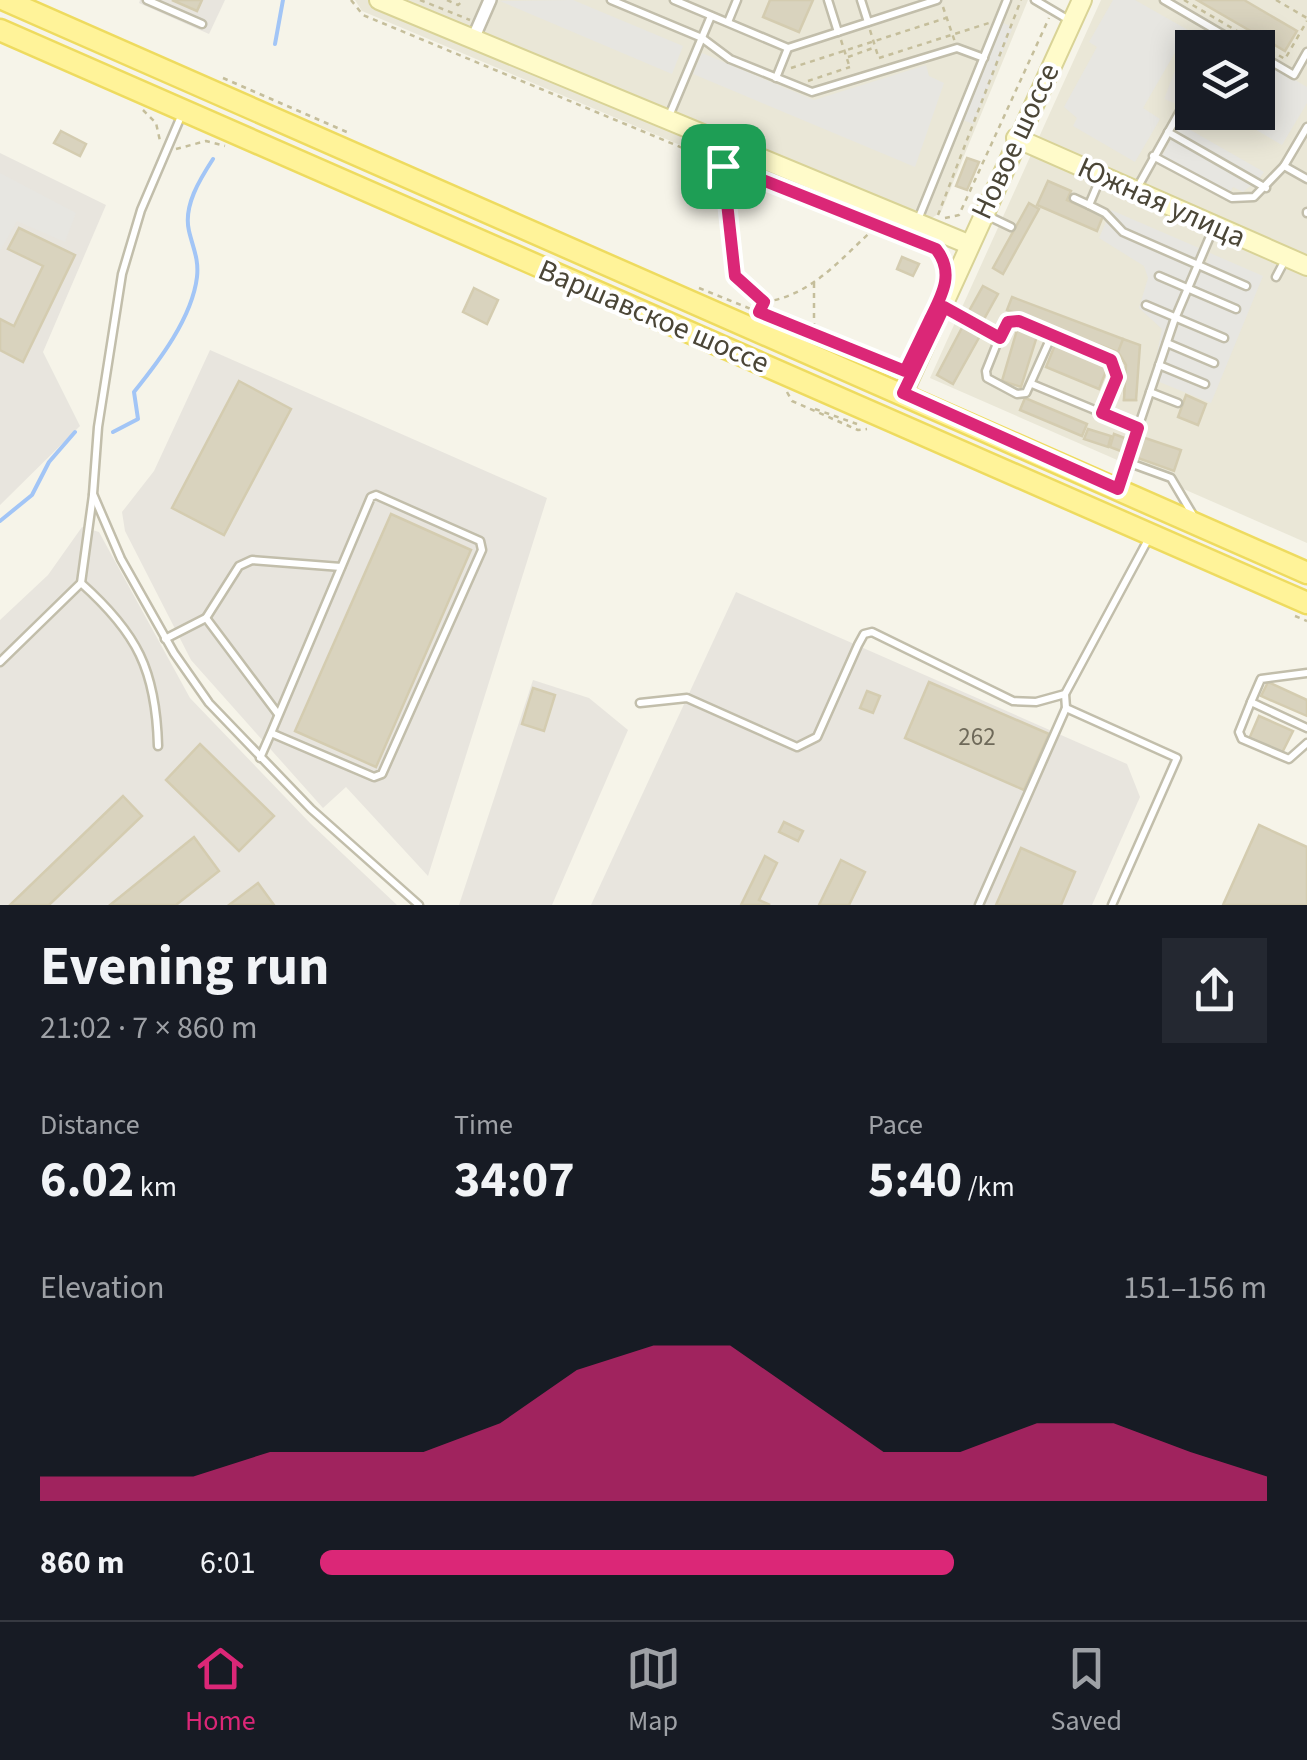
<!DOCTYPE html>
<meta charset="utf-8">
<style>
body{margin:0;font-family:"Source Sans 3",sans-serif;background:#242831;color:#f1f3f6;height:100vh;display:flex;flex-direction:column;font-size:38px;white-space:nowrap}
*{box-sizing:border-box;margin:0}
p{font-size:32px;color:#9ea1a6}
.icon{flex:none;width:55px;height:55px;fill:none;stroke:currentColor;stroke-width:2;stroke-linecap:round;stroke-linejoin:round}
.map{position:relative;height:905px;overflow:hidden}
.drawer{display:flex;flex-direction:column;background:#171b24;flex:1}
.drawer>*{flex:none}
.buttons{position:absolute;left:1175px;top:30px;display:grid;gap:20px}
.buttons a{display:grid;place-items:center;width:100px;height:100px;border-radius:0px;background:#171b24;box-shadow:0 5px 25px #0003;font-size:50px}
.pin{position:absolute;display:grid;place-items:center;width:85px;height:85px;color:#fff;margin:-42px;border-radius:20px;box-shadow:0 5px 15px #0006}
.round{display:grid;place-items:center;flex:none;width:105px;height:105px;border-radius:0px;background:#242831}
.summary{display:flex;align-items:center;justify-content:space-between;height:170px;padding:0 40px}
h1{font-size:55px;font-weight:700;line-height:75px}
.stats{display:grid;grid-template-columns:repeat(3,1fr);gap:15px;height:170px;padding:10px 40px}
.stats div{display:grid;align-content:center}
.stats b{font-size:50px;font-weight:700}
.stats small{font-size:28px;font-weight:400}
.stats p{font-size:28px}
.chart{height:280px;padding:20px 40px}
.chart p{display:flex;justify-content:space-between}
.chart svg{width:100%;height:180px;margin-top:10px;fill:#db2777;opacity:.7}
ul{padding:0 40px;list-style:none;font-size:32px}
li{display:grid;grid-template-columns:160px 120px 1fr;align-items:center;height:75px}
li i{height:25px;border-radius:12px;background:#db2777}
.tab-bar{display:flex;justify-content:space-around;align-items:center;height:140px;border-top:2px solid #363941;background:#171b24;font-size:28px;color:#9ea1a6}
.tab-bar a{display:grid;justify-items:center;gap:5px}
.tab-bar .selected{color:#db2777}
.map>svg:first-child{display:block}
.residential{fill:#eae7d7;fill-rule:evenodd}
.industrial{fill:#e8e5de}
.parking{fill:#e7e6e1}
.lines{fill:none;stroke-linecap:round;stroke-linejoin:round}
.stream{stroke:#a2c5f6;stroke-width:4}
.building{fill:#d9d3be;stroke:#d4ccb0;stroke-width:2.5}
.lane-casing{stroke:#c2beab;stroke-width:11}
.street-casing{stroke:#c2beab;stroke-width:16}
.secondary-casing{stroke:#d9d396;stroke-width:22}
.primary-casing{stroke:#eedb5f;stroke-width:25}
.path{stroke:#c5be9b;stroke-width:2.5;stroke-dasharray:5 5;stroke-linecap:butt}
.lane{stroke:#fff;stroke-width:6}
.street{stroke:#fff;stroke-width:11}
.secondary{stroke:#fffbca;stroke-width:18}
.primary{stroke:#fff399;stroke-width:20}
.route-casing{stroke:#fff;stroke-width:20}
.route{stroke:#db2777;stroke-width:12}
.labels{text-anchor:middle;stroke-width:8;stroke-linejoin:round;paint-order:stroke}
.number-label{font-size:25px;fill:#6e6959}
.street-label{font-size:30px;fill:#4b4637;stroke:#fff}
</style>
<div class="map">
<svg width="1307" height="905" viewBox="0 0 1307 905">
<rect width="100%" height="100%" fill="#f6f4e9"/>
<!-- residential -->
<g class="residential">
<path d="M355,0H1028L941,212L907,234L819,199L813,201L362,11Z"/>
<path d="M1101,0H1307V543L930,378ZM1192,48H1258V112H1192Z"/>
</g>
<!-- industrial -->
<g class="industrial">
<path d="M140,0H225L209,34L139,3Z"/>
<path d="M1190,32L1230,47L1192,48V110L1164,99Z"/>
<path d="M0,153L106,205L43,352L80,426L0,505Z"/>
<path d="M210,350L547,498L428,876L346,787L323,808L191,660L125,531L122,512L154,471Z"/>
<path d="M82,527L99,532L190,698L310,823L397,905H0V620L48,575Z"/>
<path d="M736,592L1127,764L1140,797L1092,905H591Z"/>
<path d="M533,680L589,698L628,730L552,905H459Z"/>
</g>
<!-- parking -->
<g class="parking">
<path d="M573,0L683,46L672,74L500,1Z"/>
<path d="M1113,0H1135L1188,30L1143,108L1160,119L1135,162L1073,126L1077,118L1064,107L1097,47L1089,42Z"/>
<path d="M1003,23L1013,27L973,124L963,120Z"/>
<path d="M702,53L814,100L926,65L929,76L944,83L915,167L693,74Z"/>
<path d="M1268,64L1307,87V103L1282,145L1236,118L1239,113L1258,112V81Z"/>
<path d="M1180,124L1264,172L1259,179L1243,192L1233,187L1229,194L1162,156Z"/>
<path d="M0,173L76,213L65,242L17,221L0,251Z"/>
<path d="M1111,210L1199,248L1195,259L1206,264L1210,253L1263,276L1211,403L1152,379L1162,329L1139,308L1148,278L1144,266L1099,238Z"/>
</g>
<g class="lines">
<!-- stream -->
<g class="stream">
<path d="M275,44L283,0"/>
<path d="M113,432L138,419L134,392C159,361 192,318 197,277C199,259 193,248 189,231C183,206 200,179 213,159"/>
<path d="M0,521L32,495L49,462L75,432"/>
</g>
</g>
<!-- building -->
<g class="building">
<path d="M172,0H202L197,11Z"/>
<path d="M813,0L799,32L763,17L770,0Z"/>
<path d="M1197,0H1244L1297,31L1285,51Z"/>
<path d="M61,131L86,144L80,156L54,143Z"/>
<path d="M967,158L979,162L967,190L956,186Z"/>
<path d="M1048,181L1071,191L1067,200L1103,216L1097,231L1037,205Z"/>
<path d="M1029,203L1039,209L1003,274L993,268Z"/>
<path d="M19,228L75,255L23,362L0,350V319L14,326L43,266L8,249Z"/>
<path d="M902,257L919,264L913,276L897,269Z"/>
<path d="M983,286L998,294L984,319L969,311Z"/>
<path d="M474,288L498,300L487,324L463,312Z"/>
<path d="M1012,297L1123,339L1136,400H1124L1126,365L1118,352L1007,310Z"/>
<path d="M964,324L981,334L953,384L937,375Z"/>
<path d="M1017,330L1037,336L1021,387L1002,381Z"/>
<path d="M1123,339L1140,345L1136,400H1124L1126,365L1118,352Z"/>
<path d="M1057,340L1105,360L1108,366L1099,389L1046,367Z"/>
<path d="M239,381L291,409L224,535L172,508Z"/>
<path d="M1186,395L1206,404L1198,425L1178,417Z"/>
<path d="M1025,398L1087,424L1082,436L1020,410Z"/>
<path d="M1088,429L1111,436L1108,447L1084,439Z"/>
<path d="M1114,434L1130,440L1126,453L1110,447Z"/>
<path d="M1142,437L1181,450L1174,471L1135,457Z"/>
<path d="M391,514L471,550L376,767L295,731Z"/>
<path d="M929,682L1049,734L1024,790L905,738Z"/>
<path d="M1268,682L1307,700V716L1261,696Z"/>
<path d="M533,688L555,695L544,731L522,724Z"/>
<path d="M867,691L880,696L873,713L860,708Z"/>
<path d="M1259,716L1293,731L1282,753L1249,739Z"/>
<path d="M200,744L274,816L239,851L166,780Z"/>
<path d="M123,796L142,816L49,905H10Z"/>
<path d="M784,822L803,831L798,841L779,832Z"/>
<path d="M1259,825L1307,847V905H1223Z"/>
<path d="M194,837L219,871L176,905H110Z"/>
<path d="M1021,848L1075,872L1061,905H996Z"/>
<path d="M765,856L777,863L759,900L770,905H741Z"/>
<path d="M841,860L865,872L849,905H819Z"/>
<path d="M258,883L274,905H229Z"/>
</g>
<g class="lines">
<!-- lane casing -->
<g class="lane-casing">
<g id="lane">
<path d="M147,0L202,24"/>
<path d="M611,0L702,38L730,59L812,92L957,48L984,58"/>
<path d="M674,0L788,48L937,0"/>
<path d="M828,0L838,32"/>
<path d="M861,0L868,22"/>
<path d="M1035,0L1069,20"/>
<path d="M1164,0L1246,48"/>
<path d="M728,22L737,0"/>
<path d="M1258,54L1294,75L1307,52"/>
<path d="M776,78L788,48"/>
<path d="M182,114L141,210L122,274L98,427L93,494L121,559L174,653L209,703L311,809L419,905"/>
<path d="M669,116L711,16"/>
<path d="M1168,132L1266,188"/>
<path d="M1153,156L1232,198L1254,197L1284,166L1307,127"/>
<path d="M1284,166L1307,179"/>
<path d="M1136,190L1189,95"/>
<path d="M1074,198L1089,205L1100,179"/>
<path d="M1089,205L1105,213L1123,232L1246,286"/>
<path d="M1307,212V213"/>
<path d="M988,216L1011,227"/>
<path d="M917,222L1007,0"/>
<path d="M1159,276L1236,309"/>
<path d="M1276,277L1285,260"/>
<path d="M1146,305L1224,338"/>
<path d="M944,307L999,338"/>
<path d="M1052,335L1026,393L1017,394L987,378L986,371L1004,326L1019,321L1111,359C1124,376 1109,396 1102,413"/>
<path d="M1167,343L1214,363"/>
<path d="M1159,365L1205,384"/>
<path d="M1032,384L1138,428"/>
<path d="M1150,392L1178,403"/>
<path d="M1127,462L1171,478L1193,515"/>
<path d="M1118,487L1174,321L1214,227"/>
<path d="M81,583C137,633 156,670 158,746"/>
<path d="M206,618L278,714"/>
<path d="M165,639L206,618L239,566L252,560L341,567"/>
<path d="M0,662L81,583L93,495"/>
<path d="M1307,673L1261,679L1251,702L1307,728"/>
<path d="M1251,702L1239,732L1242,739L1289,759L1307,743"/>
<path d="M640,703L687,698L797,747L817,737L858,645L864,634L872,632L1013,701L1036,702L1065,694"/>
<path d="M1066,708L1177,758L1112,905"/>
<path d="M260,758L271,733L371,497L376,495L480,541L482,550L382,774L374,777L271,733"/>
<path d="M979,905L1066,708L1065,694L1150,536"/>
</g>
</g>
<!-- street casing -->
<g class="street-casing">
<path id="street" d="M473,39L490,0"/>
</g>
<!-- secondary casing -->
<g class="secondary-casing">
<g id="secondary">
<path d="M379,0L968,244"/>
<path d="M1016,138L1307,266"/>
<path d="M903,393L1082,0"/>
</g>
</g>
<!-- primary casing -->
<g class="primary-casing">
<g id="primary">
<path d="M5,0L1307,573"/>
<path d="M0,30L1307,603"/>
</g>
</g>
<!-- path -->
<g class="path">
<path d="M351,0L363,15L803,198L926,243L936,249L946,266"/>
<path d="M420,0L470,20"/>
<path d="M447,0L458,5L464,0"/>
<path d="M1184,0L1285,59L1307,21"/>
<path d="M1276,0L1307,18"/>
<path d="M943,7L955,42"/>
<path d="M870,30L878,56"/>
<path d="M841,40L849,65"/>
<path d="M848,57L873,48"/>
<path d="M879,58L989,23"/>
<path d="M791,68L946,18"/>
<path d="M223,78L349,133"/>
<path d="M808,81L850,67"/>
<path d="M143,110L156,123L160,141"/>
<path d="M176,149L206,141L225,146"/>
<path d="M723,167L735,277L763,300"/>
<path d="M938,215L1021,0"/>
<path d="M945,218L959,215L1049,18"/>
<path d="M814,283V330"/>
<path d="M699,288L897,368"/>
<path d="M759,310L764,302C812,296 841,258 875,228"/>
<path d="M843,347L883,367L880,369"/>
<path d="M787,392L792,401L858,430L867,429"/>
<path d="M815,409L857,424"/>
<path d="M1295,616L1307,621"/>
</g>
<!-- lane -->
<use href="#lane" class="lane"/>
<!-- street -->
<use href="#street" class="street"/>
<!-- secondary -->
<use href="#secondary" class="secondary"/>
<!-- primary -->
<use href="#primary" class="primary"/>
</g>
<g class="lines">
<!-- route casing -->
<g class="route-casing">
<path id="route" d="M723,166L735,276L764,302L759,312L905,371L930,319L937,322L944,307L1000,338L1008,322L1019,321L1111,360L1117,377L1102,413L1138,428L1118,489L903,393L937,322L930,319C942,295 955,273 936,249L720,163L723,166"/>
</g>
<!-- route -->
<use href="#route" class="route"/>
</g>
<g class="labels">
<!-- number labels -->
<g class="number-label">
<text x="977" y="745">262</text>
</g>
<!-- street labels -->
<g class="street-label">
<text transform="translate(1015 141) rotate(-65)" y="10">Новое шоссе</text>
<text transform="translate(1162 202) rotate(24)" y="10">Южная улица</text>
<text transform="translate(654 316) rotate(23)" y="10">Варшавское шоссе</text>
</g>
</g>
</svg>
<div class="buttons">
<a><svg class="icon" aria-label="layers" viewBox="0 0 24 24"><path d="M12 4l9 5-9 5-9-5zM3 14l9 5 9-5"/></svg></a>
</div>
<div class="pin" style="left:723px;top:166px;background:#1e9e55"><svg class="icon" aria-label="arrive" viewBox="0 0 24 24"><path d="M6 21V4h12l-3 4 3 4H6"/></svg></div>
</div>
<section class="drawer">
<div class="summary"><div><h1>Evening run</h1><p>21:02 · 7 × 860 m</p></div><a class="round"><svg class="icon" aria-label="share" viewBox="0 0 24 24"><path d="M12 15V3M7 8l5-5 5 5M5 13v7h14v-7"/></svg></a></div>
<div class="stats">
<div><p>Distance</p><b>6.02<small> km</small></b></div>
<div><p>Time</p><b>34:07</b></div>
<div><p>Pace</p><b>5:40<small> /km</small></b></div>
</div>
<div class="chart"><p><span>Elevation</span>151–156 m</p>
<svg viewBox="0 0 160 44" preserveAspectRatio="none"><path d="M0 44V38L10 38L20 38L30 32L40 32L50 32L60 25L70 12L80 6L90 6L100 19L110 32L120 32L130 25L140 25L150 32L160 38V44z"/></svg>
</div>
<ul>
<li><b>860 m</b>6:01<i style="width:67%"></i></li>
</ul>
</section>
<nav class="tab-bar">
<a class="selected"><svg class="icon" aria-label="home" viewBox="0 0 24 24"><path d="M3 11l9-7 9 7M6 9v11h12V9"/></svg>Home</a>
<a><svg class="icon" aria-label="map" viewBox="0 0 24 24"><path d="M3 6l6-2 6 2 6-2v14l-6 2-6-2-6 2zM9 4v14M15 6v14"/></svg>Map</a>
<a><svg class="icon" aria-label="saved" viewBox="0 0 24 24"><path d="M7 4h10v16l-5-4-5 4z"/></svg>Saved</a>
</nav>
